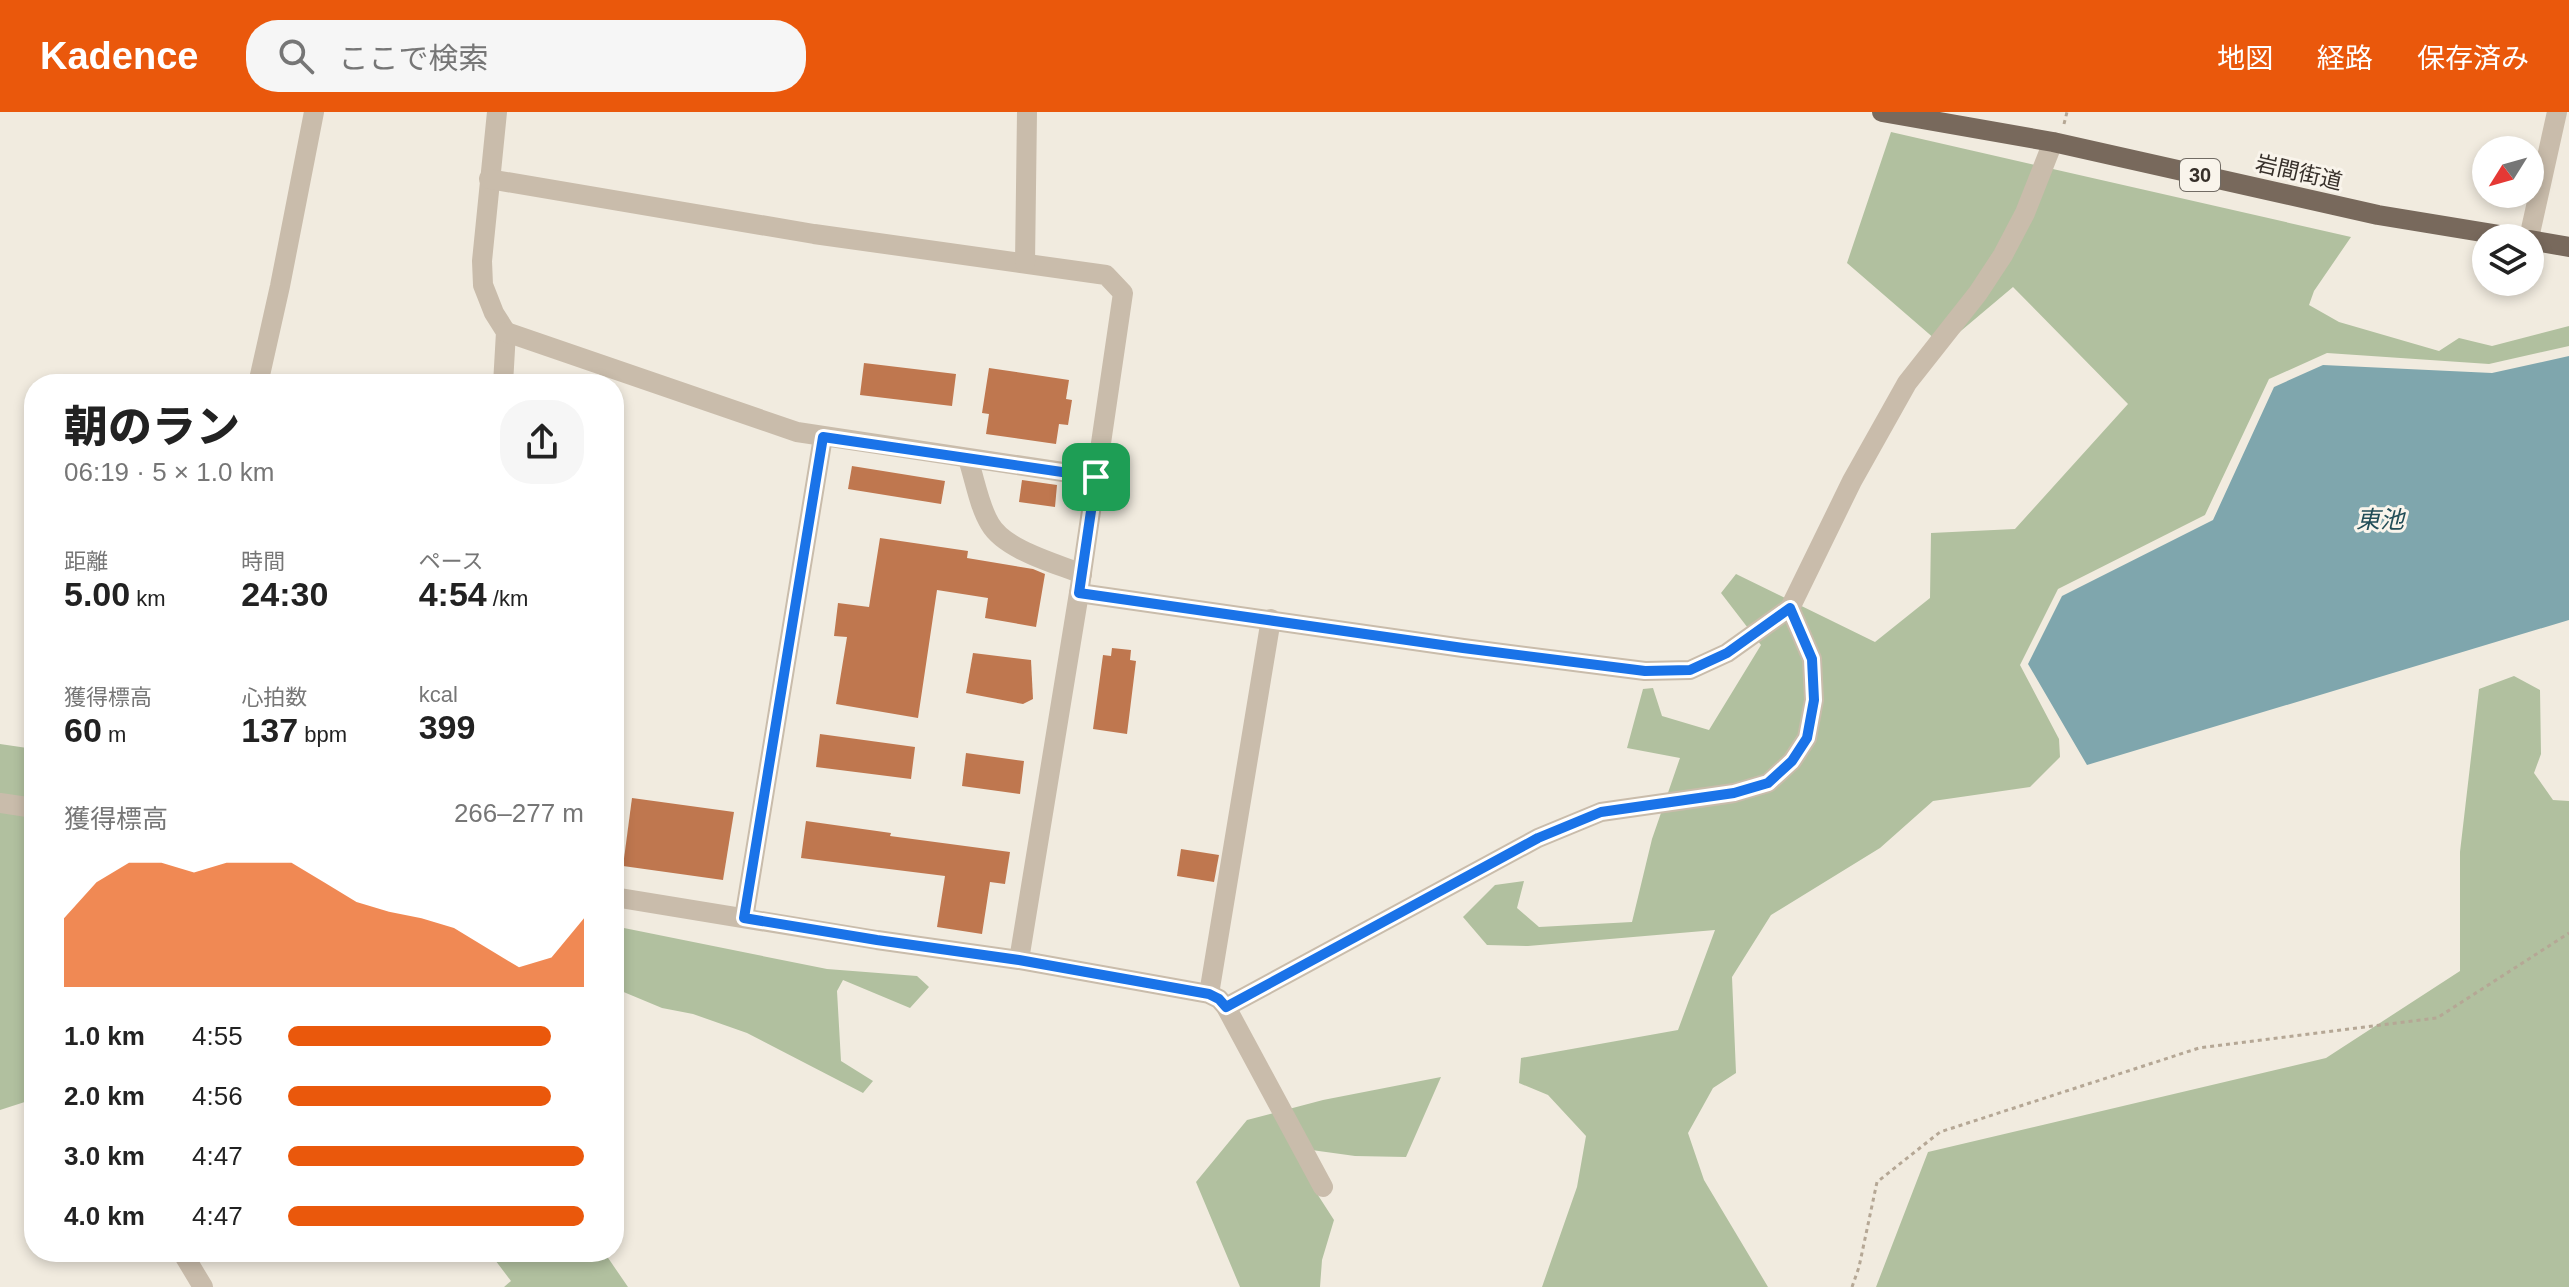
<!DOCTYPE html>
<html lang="ja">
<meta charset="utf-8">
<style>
body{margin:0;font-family:Arial,"Noto Sans JP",sans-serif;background:#f6f6f6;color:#222;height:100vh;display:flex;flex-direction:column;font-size:30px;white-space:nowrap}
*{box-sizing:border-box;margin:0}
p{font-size:26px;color:#767676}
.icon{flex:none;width:44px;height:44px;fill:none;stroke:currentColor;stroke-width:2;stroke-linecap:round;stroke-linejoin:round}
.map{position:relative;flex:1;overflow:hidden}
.panel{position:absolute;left:24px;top:262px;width:600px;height:888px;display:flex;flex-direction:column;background:#fff;border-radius:32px;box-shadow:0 4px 12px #0003}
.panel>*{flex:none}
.needle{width:52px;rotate:233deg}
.fabs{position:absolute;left:2472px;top:24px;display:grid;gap:16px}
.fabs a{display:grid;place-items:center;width:72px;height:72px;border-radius:50%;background:#fff;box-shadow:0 4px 12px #0003;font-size:40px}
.pin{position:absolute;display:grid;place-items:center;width:68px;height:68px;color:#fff;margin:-34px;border-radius:16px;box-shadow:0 4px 12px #0006}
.round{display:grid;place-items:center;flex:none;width:84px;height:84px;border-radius:32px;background:#f6f6f6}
.summary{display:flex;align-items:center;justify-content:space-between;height:136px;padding:0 40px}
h1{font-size:44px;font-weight:800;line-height:60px}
.figures{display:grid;grid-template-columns:repeat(3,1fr);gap:12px;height:136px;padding:8px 40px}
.figures div{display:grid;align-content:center}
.figures b{font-size:34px;font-weight:800}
.figures small{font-size:22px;font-weight:400}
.figures p{font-size:22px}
.chart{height:224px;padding:16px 40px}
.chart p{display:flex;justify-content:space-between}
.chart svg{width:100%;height:144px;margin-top:8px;fill:#ea580c;opacity:.7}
ul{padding:0 40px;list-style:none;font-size:26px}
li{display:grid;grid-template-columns:128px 96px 1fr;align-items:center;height:60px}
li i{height:20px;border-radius:10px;background:#ea580c}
header{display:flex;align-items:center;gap:48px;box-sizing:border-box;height:112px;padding:0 40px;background:#ea580c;color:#fff}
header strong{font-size:38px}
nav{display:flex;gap:44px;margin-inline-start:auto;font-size:28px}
.search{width:560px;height:72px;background:#f6f6f6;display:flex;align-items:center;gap:20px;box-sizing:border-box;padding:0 28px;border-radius:32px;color:#767676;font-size:30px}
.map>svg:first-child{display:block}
.green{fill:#b1c09f}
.water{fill:#7fa6ad}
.building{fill:#bf774f}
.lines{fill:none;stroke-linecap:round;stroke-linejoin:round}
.path{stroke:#b5a795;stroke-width:3;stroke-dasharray:4 4;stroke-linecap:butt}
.minor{stroke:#c9bcab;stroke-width:20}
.major{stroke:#78695c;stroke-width:20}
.route-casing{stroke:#fff;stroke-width:16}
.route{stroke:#1a73e8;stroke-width:10}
.labels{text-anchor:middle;stroke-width:6;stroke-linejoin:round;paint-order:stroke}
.shield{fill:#f9f4eb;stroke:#716b64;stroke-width:2}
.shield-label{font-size:20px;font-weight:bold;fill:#37302a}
.street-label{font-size:22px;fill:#37302a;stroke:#f9f4eb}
.water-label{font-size:24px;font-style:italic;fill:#214d57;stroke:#f9f4eb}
</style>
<header>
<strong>Kadence</strong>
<div class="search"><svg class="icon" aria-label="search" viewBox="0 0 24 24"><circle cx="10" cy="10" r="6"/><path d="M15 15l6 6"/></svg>ここで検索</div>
<nav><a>地図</a><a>経路</a><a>保存済み</a></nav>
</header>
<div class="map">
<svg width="2569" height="1175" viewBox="0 0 2569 1175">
<rect width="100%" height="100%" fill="#f1ebdf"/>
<!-- green -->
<g class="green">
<path d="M1891,20L2351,125L2314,179L2309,193L2339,210L2439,239L2459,226L2492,234L2569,214V234L2489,252L2327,241L2269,267L2205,403L2058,477L2020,553L2059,627L2060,645L2030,675L1933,689L1880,736L1771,803L1732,865L1736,961L1713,976L1688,1021L1704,1068L1768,1175H1542L1577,1075L1586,1024L1548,983L1519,971L1521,946L1678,918L1715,818L1528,834L1487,833L1463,805L1495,773L1524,769L1517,796L1539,815L1632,810L1652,727L1680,646L1627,636L1643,577L1653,576L1662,604L1709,618L1761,533L1721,481L1736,462L1875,530L1930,486L1931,421L2015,417L2128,292L2013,175L1943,234L1847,151Z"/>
<path d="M2514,564L2540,578L2541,642L2534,661L2553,688L2569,689V1175H1876L1928,1040L2326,946L2460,859V740L2479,577Z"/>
<path d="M0,632L34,637V987L0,998Z"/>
<path d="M614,814L827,857L917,864L929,875L910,896L843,868L837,879L841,949L873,969L863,981L747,921L693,902L662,896L614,876Z"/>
<path d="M1441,965L1406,1045L1355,1044L1297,1036L1314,1077L1334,1108L1322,1148L1320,1175H1240L1196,1070L1247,1008L1323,988Z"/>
<path d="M489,1140H604L628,1175H504L511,1169Z"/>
</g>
<!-- water -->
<path class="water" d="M2569,244V508L2087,653L2028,552L2062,484L2213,408L2274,275L2323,253L2492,261Z"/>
<!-- building -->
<g class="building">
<path d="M864,251L956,262L952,294L860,283Z"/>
<path d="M989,256L1069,268L1066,287L1072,288L1068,313L1059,312L1056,332L986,322L989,302L982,301Z"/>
<path d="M852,354L945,369L941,392L848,377Z"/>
<path d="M1022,368L1057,373L1055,395L1019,390Z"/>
<path d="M880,426L968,439L967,446L1033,457L1045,462L1036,515L985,506L988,486L937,478L918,606L836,592L847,525L834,524L838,491L869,495Z"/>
<path d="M1112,536L1131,538L1130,548L1136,549L1127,622L1093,617L1103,543L1111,544Z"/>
<path d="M973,541L1031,548L1033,587L1023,592L966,581Z"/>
<path d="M820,622L915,635L911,667L816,655Z"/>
<path d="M966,641L1024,649L1020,682L962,674Z"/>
<path d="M632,686L734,700L723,768L623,754Z"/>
<path d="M806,709L891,721L890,724L1010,740L1005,772L990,770L982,822L937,815L945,764L801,746Z"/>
<path d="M1181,737L1219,743L1214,770L1177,764Z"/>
</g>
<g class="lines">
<!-- path -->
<g class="path">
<path d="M2064,12L2067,0"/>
<path d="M1852,1175L1859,1155L1877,1070L1940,1020L2199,936L2437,906L2569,821"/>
</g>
<!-- minor -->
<g class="minor">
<path d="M497,0L482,149L483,173L494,201L506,220L503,272"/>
<path d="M489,67L814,122L1106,163L1123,181L1079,481L1019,848"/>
<path d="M2529,126L2557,0"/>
<path d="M1025,151L1027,0"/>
<path d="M506,220L797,320L1096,365"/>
<path d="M258,272L280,174L314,0"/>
<path d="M968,347C975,368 979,394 990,412C1005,438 1055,451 1082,462"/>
<path d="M1079,481L1463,536L1645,559L1690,558L1727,541L1790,496L1852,369L1907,271L1978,181L2003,143L2025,101L2053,30"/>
<path d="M0,691L34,696"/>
<path d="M614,785L877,828L1019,848L1209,882L1219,887L1226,895L1323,1075"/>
<path d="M744,806L823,325"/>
<path d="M1209,882L1271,507"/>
<path d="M1226,895L1538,726L1601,700L1734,681L1768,671L1792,649L1807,626L1814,588L1812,547L1790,496"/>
<path d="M182,1140L203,1175"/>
</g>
<!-- major -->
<g class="major">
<path d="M1882,0L2053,30L2378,103L2518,126"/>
<path d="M2530,128L2569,135"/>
</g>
</g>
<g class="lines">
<!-- route casing -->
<g class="route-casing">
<path id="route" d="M823,325L1096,365L1079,481L1463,536L1645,559L1690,558L1727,541L1790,496L1812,547L1814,588L1807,626L1792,649L1768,671L1734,681L1601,700L1538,726L1226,895L1219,887L1209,882L1019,848L877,828L744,806Z"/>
</g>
<!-- route -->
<use href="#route" class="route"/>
</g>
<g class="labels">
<!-- shield labels -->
<rect class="shield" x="2180" y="47" width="40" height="32" rx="6"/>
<g class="shield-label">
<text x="2200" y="70">30</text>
</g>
<!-- street labels -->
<g class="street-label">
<text transform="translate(2299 60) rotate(13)" y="8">岩間街道</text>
</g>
<!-- water labels -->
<g class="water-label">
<text x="2380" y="416">東池</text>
</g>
</g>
</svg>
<div class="fabs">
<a><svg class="needle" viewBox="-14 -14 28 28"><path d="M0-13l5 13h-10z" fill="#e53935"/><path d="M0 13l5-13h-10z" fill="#767676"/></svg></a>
<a><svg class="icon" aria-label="layers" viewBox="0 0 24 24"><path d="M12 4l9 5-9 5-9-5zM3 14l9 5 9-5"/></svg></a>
</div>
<div class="pin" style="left:1096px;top:365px;background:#1e9e55"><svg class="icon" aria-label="arrive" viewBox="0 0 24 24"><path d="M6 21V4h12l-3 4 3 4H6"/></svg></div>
<section class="panel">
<div class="summary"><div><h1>朝のラン</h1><p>06:19 · 5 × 1.0 km</p></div><a class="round"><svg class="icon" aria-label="share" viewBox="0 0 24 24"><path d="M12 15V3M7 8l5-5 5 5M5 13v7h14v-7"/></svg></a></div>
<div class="figures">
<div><p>距離</p><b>5.00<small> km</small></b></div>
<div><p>時間</p><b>24:30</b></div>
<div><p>ペース</p><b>4:54<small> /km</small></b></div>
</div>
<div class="figures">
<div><p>獲得標高</p><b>60<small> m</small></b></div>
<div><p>心拍数</p><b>137<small> bpm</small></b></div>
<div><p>kcal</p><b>399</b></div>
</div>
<div class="chart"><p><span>獲得標高</span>266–277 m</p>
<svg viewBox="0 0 160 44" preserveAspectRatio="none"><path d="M0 44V23L10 12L20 6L30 6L40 9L50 6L60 6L70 6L80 12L90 18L100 21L110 23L120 26L130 32L140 38L150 35L160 23V44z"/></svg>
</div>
<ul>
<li><b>1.0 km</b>4:55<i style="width:89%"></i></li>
<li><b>2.0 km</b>4:56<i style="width:89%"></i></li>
<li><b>3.0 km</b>4:47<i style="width:100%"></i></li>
<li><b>4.0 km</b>4:47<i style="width:100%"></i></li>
</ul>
</section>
</div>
